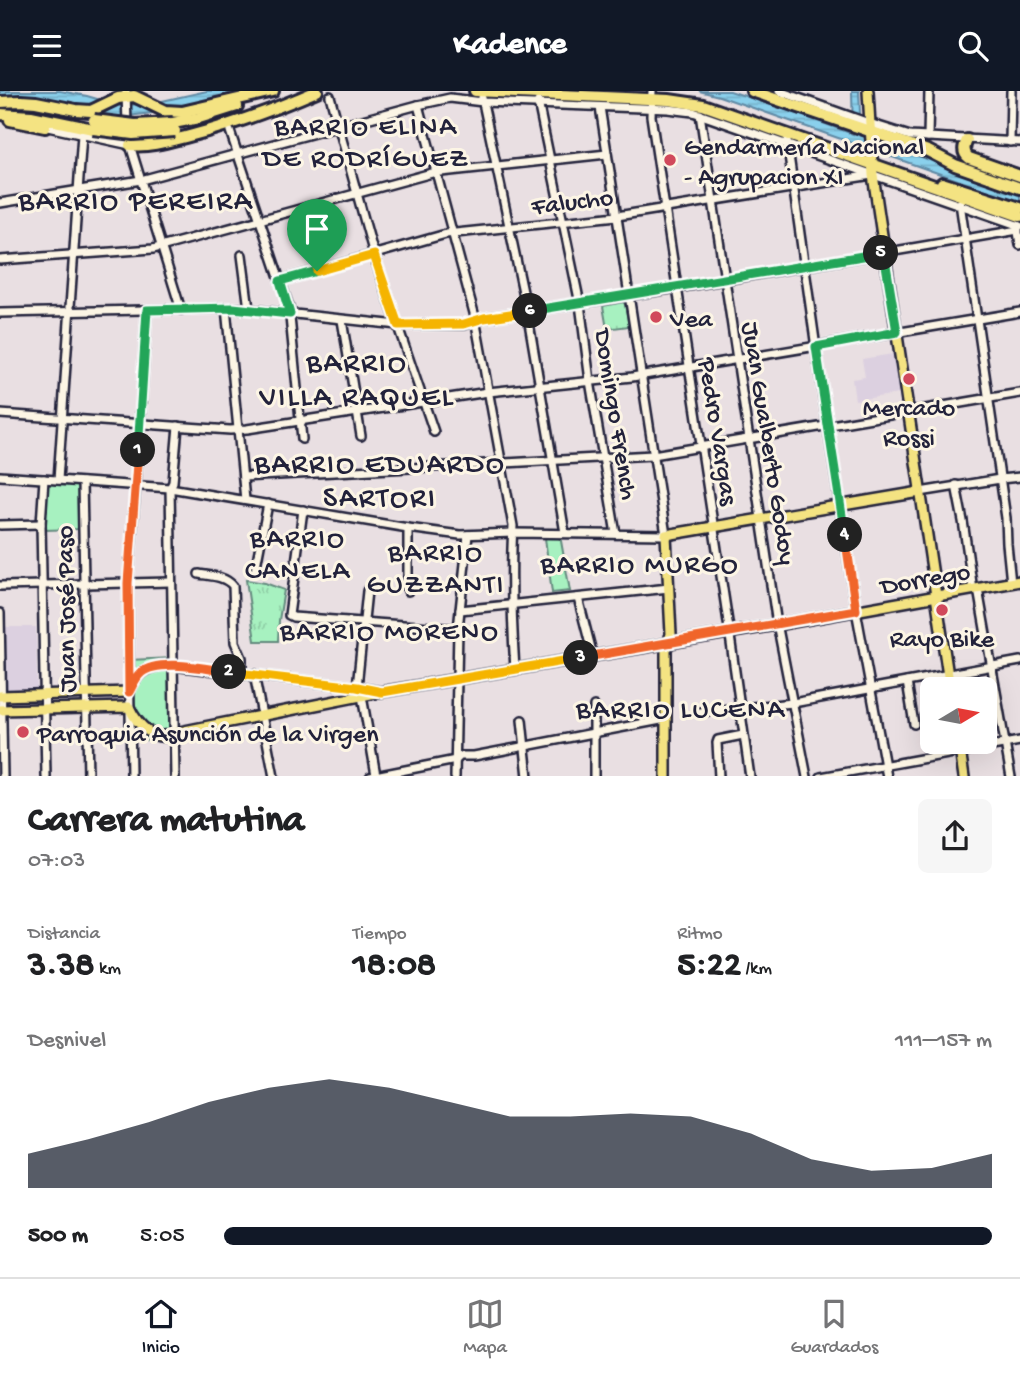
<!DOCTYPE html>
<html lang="es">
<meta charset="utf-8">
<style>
body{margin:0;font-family:"Gochi Hand",sans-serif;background:#f6f6f6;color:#202124;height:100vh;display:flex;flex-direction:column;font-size:26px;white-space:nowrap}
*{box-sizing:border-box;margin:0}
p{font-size:23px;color:#757577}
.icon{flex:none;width:38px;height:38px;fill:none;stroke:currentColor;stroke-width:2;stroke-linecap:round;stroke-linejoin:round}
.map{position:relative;height:685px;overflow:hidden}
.details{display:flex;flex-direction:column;background:#fff;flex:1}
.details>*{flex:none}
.needle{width:46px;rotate:80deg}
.tools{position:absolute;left:920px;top:586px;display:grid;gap:14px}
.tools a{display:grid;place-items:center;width:77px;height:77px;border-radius:10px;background:#fff;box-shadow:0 7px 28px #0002;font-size:35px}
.pin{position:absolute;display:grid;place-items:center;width:60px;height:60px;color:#fff;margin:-72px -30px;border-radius:50% 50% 50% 0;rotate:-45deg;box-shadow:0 0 7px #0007}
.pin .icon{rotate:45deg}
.km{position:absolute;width:35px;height:35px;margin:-18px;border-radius:50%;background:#222;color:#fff;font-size:19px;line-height:35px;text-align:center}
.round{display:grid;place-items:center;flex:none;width:74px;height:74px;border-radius:10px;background:#f6f6f6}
.head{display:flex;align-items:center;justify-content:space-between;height:119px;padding:0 28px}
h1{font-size:38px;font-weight:700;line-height:52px}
.figures{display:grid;grid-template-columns:repeat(3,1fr);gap:10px;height:119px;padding:7px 28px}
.figures div{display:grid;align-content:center}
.figures b{font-size:35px;font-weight:700}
.figures small{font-size:19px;font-weight:400}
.figures p{font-size:19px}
.chart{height:196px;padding:14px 28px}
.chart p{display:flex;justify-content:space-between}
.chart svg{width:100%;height:126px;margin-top:7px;fill:#111827;opacity:.7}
ul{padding:0 28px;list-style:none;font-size:23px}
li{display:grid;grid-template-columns:112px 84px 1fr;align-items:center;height:52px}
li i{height:18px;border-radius:9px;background:#111827}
header{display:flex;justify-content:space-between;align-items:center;height:91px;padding:0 28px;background:#111827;color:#fff;font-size:32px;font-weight:700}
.tabs{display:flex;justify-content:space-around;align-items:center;height:98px;border-top:2px solid #e0e0e0;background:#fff;font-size:19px;color:#757577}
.tabs a{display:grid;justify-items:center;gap:4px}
.tabs .selected{color:#111827}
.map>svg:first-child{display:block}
.built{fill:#dcd0e0}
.grass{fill:url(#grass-tufts);stroke:#648a7e;stroke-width:2}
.park{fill:#a7f1c0;stroke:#648a7e;stroke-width:2}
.water{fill:url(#water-rules);stroke:#608aa5;stroke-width:2}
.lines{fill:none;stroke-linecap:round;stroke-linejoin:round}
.minor-casing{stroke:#22223b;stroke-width:12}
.major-casing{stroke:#22223b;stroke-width:14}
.highway-casing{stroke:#22223b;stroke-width:16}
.minor{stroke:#fcf5e5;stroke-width:7}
.major{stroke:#f4e382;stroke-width:9}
.highway{stroke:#f4e382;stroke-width:10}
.highway-bridge-casing{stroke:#22223b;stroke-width:16;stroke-linecap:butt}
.highway-bridge{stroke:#f4e382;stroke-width:10}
.split-1-casing{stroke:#fff;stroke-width:14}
.split-2-casing{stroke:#fff;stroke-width:14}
.split-3-casing{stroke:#fff;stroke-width:14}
.split-4-casing{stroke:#fff;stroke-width:14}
.split-5-casing{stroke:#fff;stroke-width:14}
.split-6-casing{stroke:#fff;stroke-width:14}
.split-7-casing{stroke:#fff;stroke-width:14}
.split-1{stroke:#22a559;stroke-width:9}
.split-2{stroke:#f0652b;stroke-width:9}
.split-3{stroke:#f5b400;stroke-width:9}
.split-4{stroke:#f0652b;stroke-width:9}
.split-5{stroke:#22a559;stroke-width:9}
.split-6{stroke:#22a559;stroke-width:9}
.split-7{stroke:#f5b400;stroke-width:9}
.poi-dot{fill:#d1495b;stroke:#fcf5e5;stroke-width:2.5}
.labels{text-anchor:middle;stroke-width:6;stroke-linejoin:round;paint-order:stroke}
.poi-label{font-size:26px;fill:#22223b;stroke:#fcf5e5;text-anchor:start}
.street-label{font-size:26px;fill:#22223b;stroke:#fcf5e5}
.neighbourhood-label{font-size:28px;letter-spacing:2px;fill:#22223b;stroke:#fcf5e5}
.quarter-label{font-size:30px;letter-spacing:2px;fill:#22223b;stroke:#fcf5e5}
</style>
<header><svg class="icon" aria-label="menu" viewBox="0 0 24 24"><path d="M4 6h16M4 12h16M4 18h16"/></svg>Kadence<svg class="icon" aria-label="search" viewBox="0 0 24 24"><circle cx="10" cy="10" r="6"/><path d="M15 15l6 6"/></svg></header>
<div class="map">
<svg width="1020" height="686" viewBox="0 0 1020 686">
<defs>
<pattern id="grass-tufts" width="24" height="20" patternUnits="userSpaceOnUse" patternTransform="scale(1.75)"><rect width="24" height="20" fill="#a7f1c0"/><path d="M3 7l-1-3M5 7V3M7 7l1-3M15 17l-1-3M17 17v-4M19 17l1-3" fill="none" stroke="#8fcea6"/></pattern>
<pattern id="water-rules" width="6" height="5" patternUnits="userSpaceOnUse" patternTransform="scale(1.75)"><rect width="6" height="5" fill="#8ad0ec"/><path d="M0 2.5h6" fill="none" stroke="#77b2cb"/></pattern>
</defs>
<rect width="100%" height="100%" fill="#e9dfe2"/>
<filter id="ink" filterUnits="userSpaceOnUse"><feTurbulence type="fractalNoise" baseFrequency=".0143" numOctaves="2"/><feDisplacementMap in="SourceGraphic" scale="14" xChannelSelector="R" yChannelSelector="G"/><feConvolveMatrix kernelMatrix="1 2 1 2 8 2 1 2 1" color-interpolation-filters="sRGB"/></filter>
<g filter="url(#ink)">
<!-- built -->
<g class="built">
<path d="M893,263L899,303L855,309L852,288L865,286L862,268Z"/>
<path d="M6,536H36L37,597L7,598Z"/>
</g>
<!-- grass -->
<g class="grass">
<path d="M623,211L625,213L629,235L607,238L603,215Z"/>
<path d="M246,489L265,492L284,499L279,529L278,550H255Z"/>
</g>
<!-- park -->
<g class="park">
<path d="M51,392L79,395L80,438L44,439L46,394Z"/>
<path d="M545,447H559L561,450L570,500L552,502Z"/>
<path d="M172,567L174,649H130L129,569Z"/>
</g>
<!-- water -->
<g class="water">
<path d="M0,0H60L87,5L121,15L162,10L207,0H251L160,21L120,26L104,24L85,16L29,7L0,5Z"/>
<path d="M699,0H730L790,20L853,43L852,0H859L861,44L1020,102V111L719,5Z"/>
</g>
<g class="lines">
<!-- minor casing -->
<g class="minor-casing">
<g id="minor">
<path d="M126,0L127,34L130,54L181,219"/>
<path d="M652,0L651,25L728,531L750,686"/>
<path d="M779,0L869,32L910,45L1020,51"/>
<path d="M330,5L376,171L434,341"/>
<path d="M482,7L527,220L565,442"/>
<path d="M538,11L580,213L590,290L616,443"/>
<path d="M418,14L474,222L513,435C510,483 512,531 515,579"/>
<path d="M700,23L776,527L807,686"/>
<path d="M43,35L130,54"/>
<path d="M230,40L289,216L302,348"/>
<path d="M928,46L929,0"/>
<path d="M787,50L817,264L856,519L887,686"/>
<path d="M1010,51L1011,0"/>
<path d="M0,112L141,89L418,14L450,7L483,11L668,18L693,21L1020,135"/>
<path d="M960,112L1006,427L1007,453L1011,492"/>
<path d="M1017,134L1020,154"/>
<path d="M242,164L249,218"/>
<path d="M0,169L153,158L432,82L607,63"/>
<path d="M280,190L446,143L617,125L872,84"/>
<path d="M226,217L245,409"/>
<path d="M0,222L239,217L398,234H464L484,227L677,197L1018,139"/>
<path d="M342,229L361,345"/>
<path d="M0,323L230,339L247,338L488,301L632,286L1020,221"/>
<path d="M0,385L170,397L408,437L460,444L513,442L666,444L600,16"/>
<path d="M243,386L653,364L1020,302"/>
<path d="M44,388L41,433L46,686"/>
<path d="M58,389L82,43"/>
<path d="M82,391L88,686"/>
<path d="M956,394L963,430L973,499"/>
<path d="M920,401L1000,388L1020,386"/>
<path d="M303,419L289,524L293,526L458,538"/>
<path d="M0,434L41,433"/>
<path d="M408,437V500"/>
<path d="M255,480L268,413"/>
<path d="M199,483C211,485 225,485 233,495L235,551L242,567V582"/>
<path d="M0,495L170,491"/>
<path d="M978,498L1011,686"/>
<path d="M578,507L593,565"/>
<path d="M460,519L669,497"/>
<path d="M0,522L3,686"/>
<path d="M254,583L274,686"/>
<path d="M907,591L914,633"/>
<path d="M357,596L367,500"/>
<path d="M131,597C138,582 146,577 163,574L357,596L380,600"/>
<path d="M362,605L376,684"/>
<path d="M700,621L793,612L1020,570"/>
<path d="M522,629L528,686"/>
<path d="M131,686L128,492L136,394L147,219"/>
<path d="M175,686L170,397L173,391L178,335"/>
<path d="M370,686L456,669L460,665H474L666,628"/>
<path d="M455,686L458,538L468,444"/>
<path d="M594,686V615"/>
<path d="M719,686L717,652L718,649L743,644"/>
<path d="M821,686L1020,650"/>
</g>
</g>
<!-- major casing -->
<g class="major-casing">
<g id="major">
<path d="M868,0L873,84L950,598"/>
<path d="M0,605L129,601"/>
<path d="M0,619L129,616C137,633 154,653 174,642L381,601L782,533L1020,490"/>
<path d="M959,651L964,686"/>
<path d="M666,686V559L671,543L666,444L920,401"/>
</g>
</g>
<!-- highway casing -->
<g class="highway-casing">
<g id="highway">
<path d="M475,0L669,9L703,14L1020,125"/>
<path d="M752,0L928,60L955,74L1020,97"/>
<path d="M0,11L21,10L36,11L76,19L91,20L118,7L134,5L165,20L182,21L273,0"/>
<path d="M0,23L31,25L93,38"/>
<path d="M10,29L45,36"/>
<path d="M173,32L199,27L237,15"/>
<path d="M967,49C964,55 962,62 969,67L1020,85"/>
<path d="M130,54C151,56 169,50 189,45C235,33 273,19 317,0"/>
<path d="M942,92L1020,117"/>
</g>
</g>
<!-- minor -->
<use href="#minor" class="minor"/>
<!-- major -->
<use href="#major" class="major"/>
<!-- highway -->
<use href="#highway" class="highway"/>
<!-- highway-bridge casing -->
<g class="highway-bridge-casing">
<g id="highway-bridge">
<path d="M94,29L135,34L173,32"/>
<path d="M93,38L133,43L175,40"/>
</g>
</g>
<!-- highway-bridge -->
<use href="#highway-bridge" class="highway-bridge"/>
</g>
</g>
<g class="lines" filter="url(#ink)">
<!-- split-1 casing -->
<g class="split-1-casing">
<path id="split-1" d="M138,359L147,219L233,217L290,223L280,190L317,180"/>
</g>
<!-- split-2 casing -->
<g class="split-2-casing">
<path id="split-2" d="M138,359L128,492L129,601C133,594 135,587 141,582C158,567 207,578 229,581"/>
</g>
<!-- split-3 casing -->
<g class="split-3-casing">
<path id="split-3" d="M229,581L357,596L382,601L581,567"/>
</g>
<!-- split-4 casing -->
<g class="split-4-casing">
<path id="split-4" d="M581,567L856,519L845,444"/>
</g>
<!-- split-5 casing -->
<g class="split-5-casing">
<path id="split-5" d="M845,444L816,256L897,241L884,162H881"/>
</g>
<!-- split-6 casing -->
<g class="split-6-casing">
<path id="split-6" d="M530,220L881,162"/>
</g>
<!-- split-7 casing -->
<g class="split-7-casing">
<path id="split-7" d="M317,180L374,164L398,234L464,233L484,227L530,220"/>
</g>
<!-- split-1 -->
<use href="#split-1" class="split-1"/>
<!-- split-2 -->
<use href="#split-2" class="split-2"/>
<!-- split-3 -->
<use href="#split-3" class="split-3"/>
<!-- split-4 -->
<use href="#split-4" class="split-4"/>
<!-- split-5 -->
<use href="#split-5" class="split-5"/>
<!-- split-6 -->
<use href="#split-6" class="split-6"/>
<!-- split-7 -->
<use href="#split-7" class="split-7"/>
</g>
<!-- markers -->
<g class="poi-dot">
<circle cx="670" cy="69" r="7"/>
<circle cx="656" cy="226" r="7"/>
<circle cx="909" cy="288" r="7"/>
<circle cx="942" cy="519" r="7"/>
<circle cx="23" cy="641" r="7"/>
</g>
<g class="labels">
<!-- poi labels -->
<g class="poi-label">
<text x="684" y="63">Gendarmería Nacional<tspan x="684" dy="30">- Agrupacion XI</tspan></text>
<text x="670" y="235">Vea</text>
<text x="909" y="324" text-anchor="middle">Mercado<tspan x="909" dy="30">Rossi</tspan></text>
<text x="942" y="555" text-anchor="middle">Rayo Bike</text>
<text x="37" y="650">Parroquia Asunción de la Virgen</text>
</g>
<!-- street labels -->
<g class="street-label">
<text transform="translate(572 109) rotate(-7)" y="9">Falucho</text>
<text transform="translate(618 323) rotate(81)" y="9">Domingo French</text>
<text transform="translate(720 340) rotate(81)" y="9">Pedro Vargas</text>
<text transform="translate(771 352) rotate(81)" y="9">Juan Gualberto Godoy</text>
<text transform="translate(925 486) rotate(-10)" y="9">Dorrego</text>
<text transform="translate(64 518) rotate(-91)" y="9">Juan José Paso</text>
</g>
<!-- neighbourhood labels -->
<g class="neighbourhood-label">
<text x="366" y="43">BARRIO ELINA<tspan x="366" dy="32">DE RODRÍGUEZ</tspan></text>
<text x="298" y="455">BARRIO<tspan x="298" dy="32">CANELA</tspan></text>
<text x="436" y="469">BARRIO<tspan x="436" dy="32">GUZZANTI</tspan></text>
<text x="640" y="481">BARRIO MURGO</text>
<text x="390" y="548">BARRIO MORENO</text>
<text x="681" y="626">BARRIO LUCENA</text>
</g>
<!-- quarter labels -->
<g class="quarter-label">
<text x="136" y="118">BARRIO PEREIRA</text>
<text x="357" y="280">BARRIO<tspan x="357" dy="34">VILLA RAQUEL</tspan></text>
<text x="380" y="381">BARRIO EDUARDO<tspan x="380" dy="34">SARTORI</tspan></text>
</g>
</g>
</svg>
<div class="tools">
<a><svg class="needle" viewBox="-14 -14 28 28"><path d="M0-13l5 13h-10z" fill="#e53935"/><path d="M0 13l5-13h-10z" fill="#757577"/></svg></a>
</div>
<div class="pin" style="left:317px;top:180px;background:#1e9e55"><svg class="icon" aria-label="arrive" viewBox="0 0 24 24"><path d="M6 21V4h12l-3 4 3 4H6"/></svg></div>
<b class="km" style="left:138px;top:359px">1</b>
<b class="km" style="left:229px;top:581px">2</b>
<b class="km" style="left:581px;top:567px">3</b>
<b class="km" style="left:845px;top:444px">4</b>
<b class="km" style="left:881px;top:162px">5</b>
<b class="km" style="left:530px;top:220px">6</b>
</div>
<section class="details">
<div class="head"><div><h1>Carrera matutina</h1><p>07:03</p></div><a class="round"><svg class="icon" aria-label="share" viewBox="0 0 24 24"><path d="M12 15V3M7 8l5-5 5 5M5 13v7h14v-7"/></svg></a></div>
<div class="figures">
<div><p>Distancia</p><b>3.38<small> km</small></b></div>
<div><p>Tiempo</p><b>18:08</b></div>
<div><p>Ritmo</p><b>5:22<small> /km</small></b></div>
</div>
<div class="chart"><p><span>Desnivel</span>111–157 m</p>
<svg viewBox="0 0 160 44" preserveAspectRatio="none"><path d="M0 44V32L10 27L20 21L30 14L40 9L50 6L60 9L70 14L80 19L90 19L100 18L110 19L120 25L130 34L140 38L150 37L160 32V44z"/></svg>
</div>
<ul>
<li><b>500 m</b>5:05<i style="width:100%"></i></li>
</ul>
</section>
<nav class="tabs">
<a class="selected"><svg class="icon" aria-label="home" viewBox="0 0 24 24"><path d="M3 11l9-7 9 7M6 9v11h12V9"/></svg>Inicio</a>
<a><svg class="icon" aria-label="map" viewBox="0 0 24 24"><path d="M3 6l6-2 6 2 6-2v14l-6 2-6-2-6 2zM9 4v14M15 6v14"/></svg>Mapa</a>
<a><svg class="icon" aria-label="saved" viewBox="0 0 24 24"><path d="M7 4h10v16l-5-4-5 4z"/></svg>Guardados</a>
</nav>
